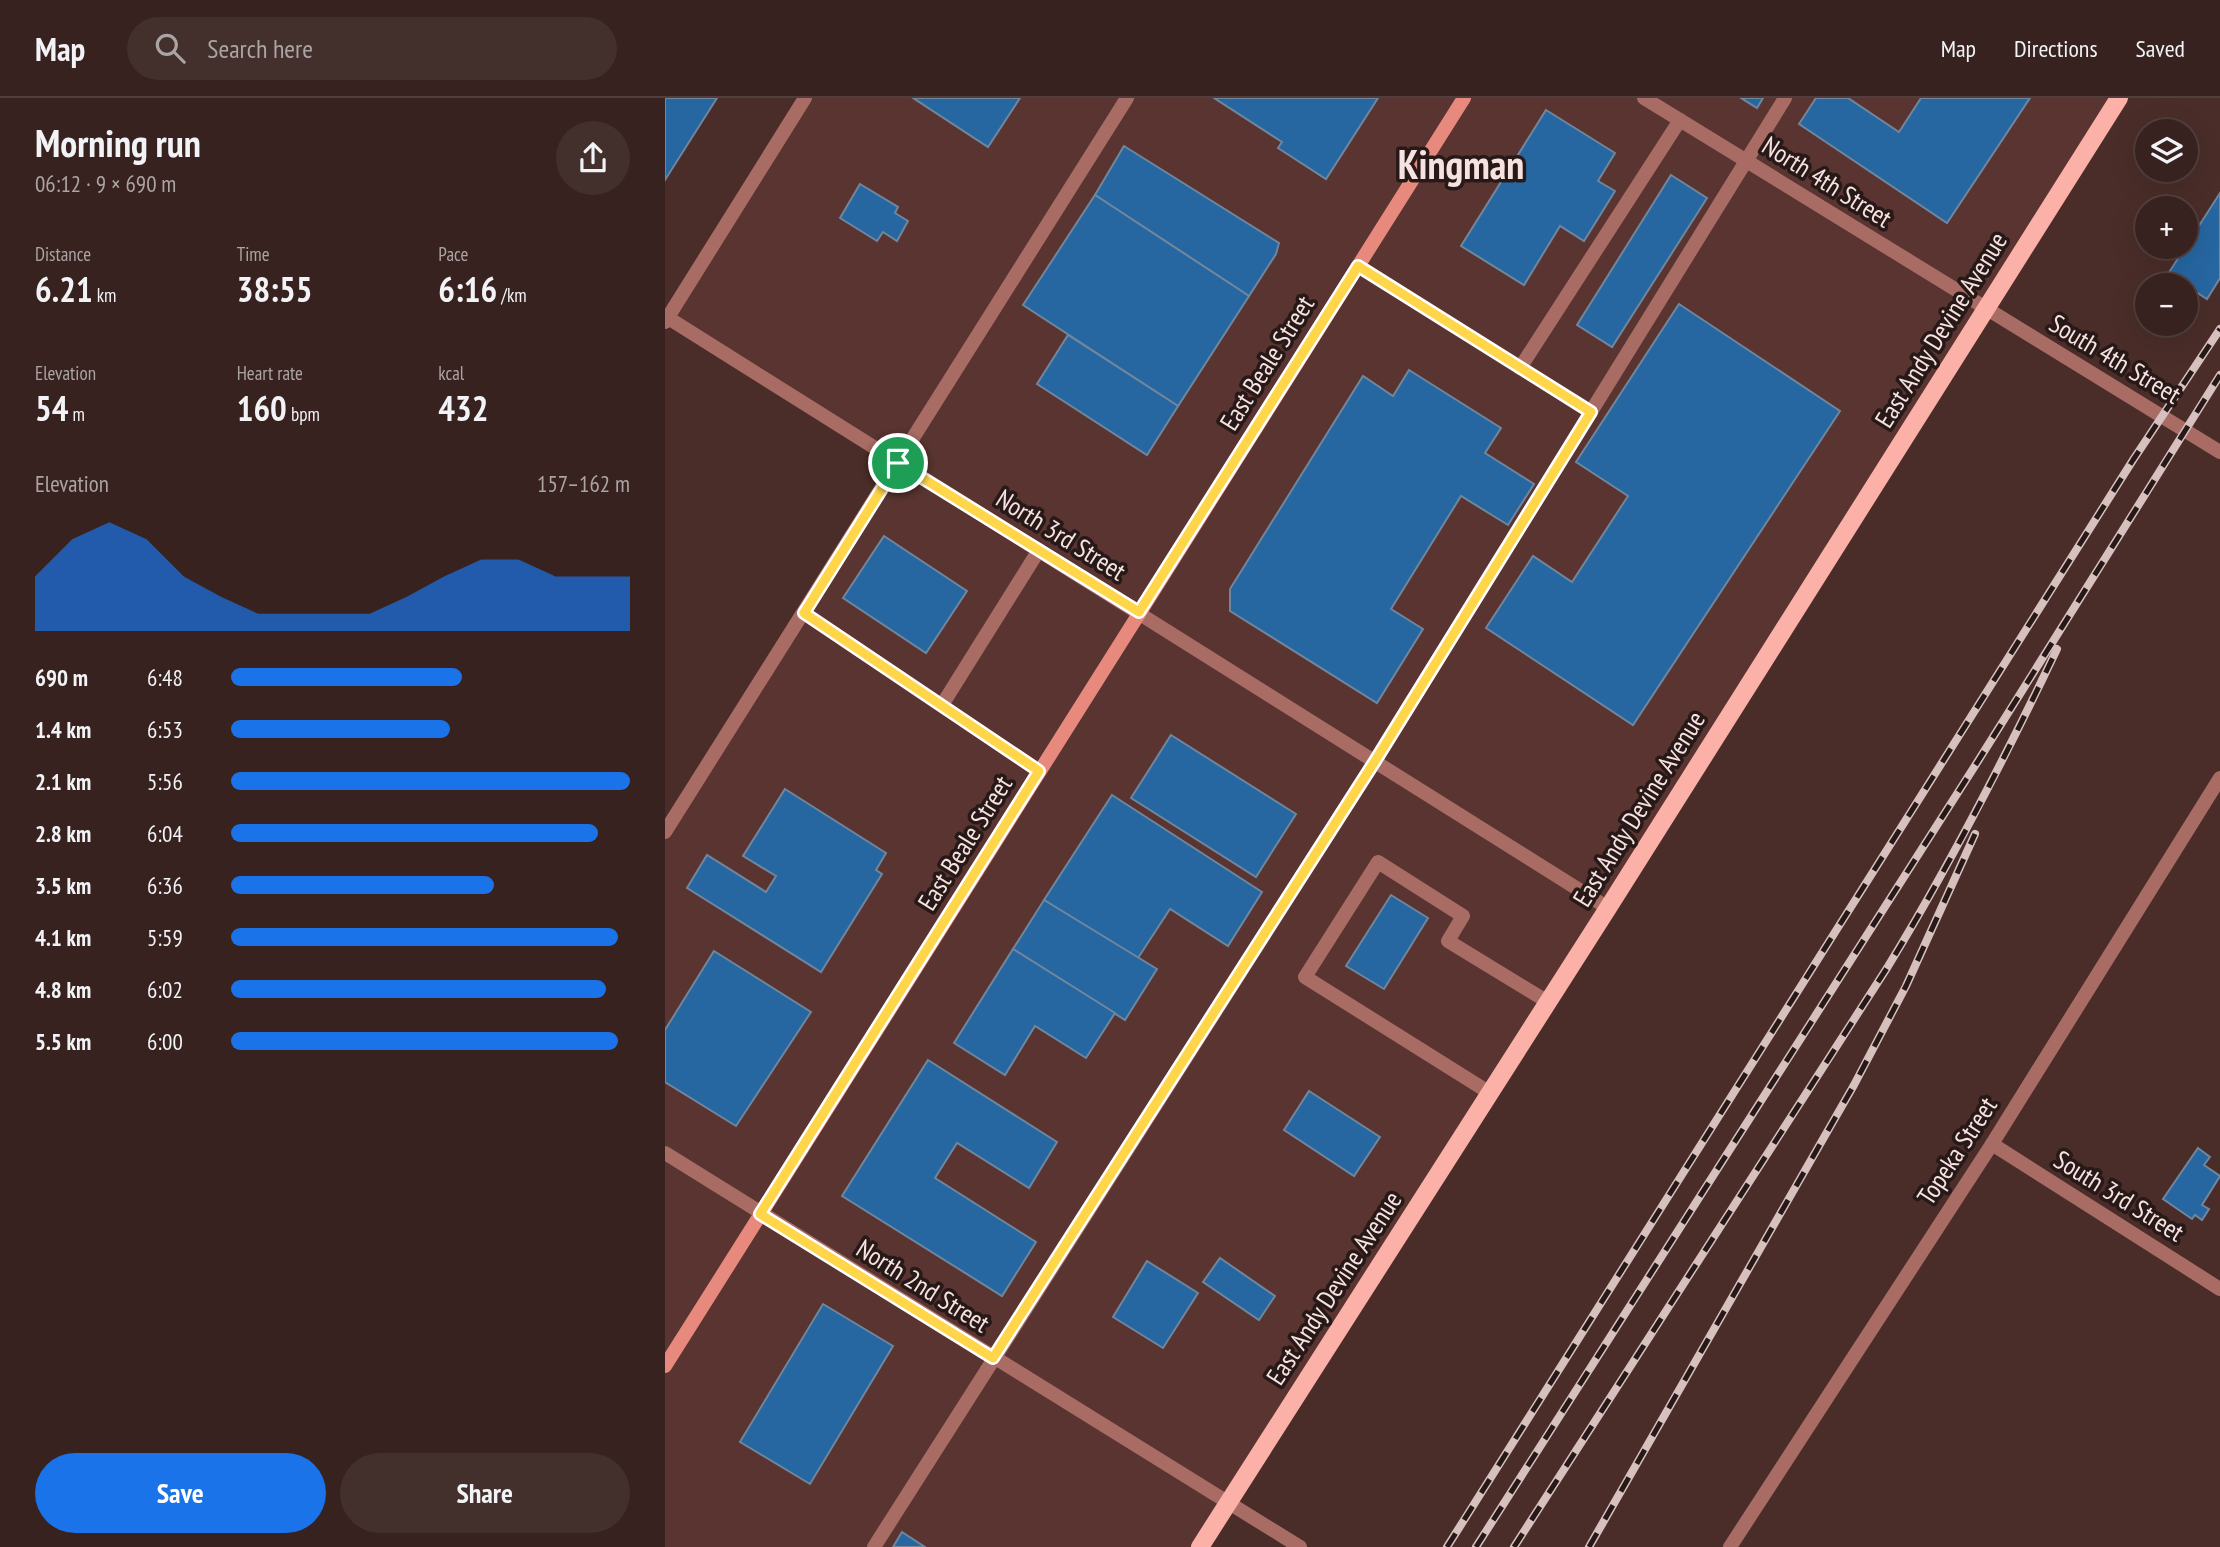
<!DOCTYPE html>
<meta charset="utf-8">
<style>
body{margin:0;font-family:"PT Sans Narrow",sans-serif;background:#432f2c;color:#f1f3f6;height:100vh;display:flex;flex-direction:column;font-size:26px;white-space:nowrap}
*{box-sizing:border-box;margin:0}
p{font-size:23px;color:#aba4a4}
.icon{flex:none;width:38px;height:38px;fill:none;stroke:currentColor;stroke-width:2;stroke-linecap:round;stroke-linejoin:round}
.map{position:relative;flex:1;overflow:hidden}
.details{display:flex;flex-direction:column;background:#38221f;width:665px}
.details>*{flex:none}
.fabs{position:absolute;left:1470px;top:21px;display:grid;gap:14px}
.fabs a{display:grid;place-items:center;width:63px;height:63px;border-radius:50%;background:#38221f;box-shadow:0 7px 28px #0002,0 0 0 2px #523f3d;font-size:35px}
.pin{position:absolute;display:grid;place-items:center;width:60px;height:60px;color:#fff;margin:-30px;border:4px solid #fff;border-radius:50%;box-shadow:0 2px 7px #0007}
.round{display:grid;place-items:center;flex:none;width:74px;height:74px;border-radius:37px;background:#432f2c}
.summary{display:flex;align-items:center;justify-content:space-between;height:119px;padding:0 35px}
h1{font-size:38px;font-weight:700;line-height:52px}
.figures{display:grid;grid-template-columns:repeat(3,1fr);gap:10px;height:119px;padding:7px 35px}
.figures div{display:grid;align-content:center}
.figures b{font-size:35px;font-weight:700}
.figures small{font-size:19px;font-weight:400}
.figures p{font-size:19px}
.chart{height:196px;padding:14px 35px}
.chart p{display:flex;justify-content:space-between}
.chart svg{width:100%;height:126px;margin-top:7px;fill:#1a73e8;opacity:.7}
.action{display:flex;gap:14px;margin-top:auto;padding:14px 35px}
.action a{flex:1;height:80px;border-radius:42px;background:#1a73e8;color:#fff;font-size:28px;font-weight:700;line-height:80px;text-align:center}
.action a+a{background:#432f2c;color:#f1f3f6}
ul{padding:0 35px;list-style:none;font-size:23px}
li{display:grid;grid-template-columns:112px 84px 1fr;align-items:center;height:52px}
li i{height:18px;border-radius:9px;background:#1a73e8}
header{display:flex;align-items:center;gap:42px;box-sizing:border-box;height:98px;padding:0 35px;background:#38221f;border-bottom:2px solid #523f3d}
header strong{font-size:33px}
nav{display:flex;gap:38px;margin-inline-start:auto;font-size:24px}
.search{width:490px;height:63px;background:#432f2c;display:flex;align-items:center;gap:18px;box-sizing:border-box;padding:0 24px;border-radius:38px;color:#aba4a4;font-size:26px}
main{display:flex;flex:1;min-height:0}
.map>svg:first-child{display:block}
.built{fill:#593430}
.building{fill:#2666a1;stroke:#6f869d;stroke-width:2}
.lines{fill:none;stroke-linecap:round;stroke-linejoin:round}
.service{stroke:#a86c64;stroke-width:14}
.minor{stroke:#a86c64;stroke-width:14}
.secondary{stroke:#e8897e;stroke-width:14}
.primary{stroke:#fbb1a7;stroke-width:18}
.rail-casing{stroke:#d7c1bf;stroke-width:8}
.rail{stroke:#271917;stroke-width:5;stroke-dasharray:16;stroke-linecap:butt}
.route-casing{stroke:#fff;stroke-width:14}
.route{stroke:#ffd54a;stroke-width:9}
.labels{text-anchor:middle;stroke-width:7;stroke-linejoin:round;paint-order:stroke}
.street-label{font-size:26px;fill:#f6e2e0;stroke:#271917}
.town-label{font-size:40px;font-weight:bold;fill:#f6e2e0;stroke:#271917}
</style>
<header>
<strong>Map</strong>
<div class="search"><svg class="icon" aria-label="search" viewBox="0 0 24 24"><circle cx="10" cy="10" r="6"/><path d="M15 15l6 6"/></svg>Search here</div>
<nav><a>Map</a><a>Directions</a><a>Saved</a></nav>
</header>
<main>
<section class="details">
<div class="summary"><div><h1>Morning run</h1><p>06:12 · 9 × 690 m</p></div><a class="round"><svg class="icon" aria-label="share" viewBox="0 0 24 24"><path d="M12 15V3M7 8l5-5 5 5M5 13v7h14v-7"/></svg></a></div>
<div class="figures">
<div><p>Distance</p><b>6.21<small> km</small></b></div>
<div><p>Time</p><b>38:55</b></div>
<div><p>Pace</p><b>6:16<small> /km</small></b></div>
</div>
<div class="figures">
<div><p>Elevation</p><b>54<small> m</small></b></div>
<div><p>Heart rate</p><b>160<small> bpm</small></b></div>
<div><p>kcal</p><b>432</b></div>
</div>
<div class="chart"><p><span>Elevation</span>157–162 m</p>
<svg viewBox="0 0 160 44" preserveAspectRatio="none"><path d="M0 44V25L10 12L20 6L30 12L40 25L50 32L60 38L70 38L80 38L90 38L100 32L110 25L120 19L130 19L140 25L150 25L160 25V44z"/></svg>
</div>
<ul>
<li><b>690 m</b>6:48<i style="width:58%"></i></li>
<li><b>1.4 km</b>6:53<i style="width:55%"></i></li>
<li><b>2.1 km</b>5:56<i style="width:100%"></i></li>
<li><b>2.8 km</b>6:04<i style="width:92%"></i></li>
<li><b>3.5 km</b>6:36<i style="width:66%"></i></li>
<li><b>4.1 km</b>5:59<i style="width:97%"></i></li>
<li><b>4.8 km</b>6:02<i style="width:94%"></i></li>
<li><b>5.5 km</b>6:00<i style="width:97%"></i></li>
</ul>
<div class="action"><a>Save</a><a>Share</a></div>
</section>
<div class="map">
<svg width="1555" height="1449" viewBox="0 0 1555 1449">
<rect width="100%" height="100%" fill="#4a2d29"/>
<!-- built -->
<path class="built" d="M140,0H1454L536,1449H0V734L233,365L3,220Z"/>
<!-- building -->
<g class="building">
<path d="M0,0H52L0,82Z"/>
<path d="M248,0H355L323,49Z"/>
<path d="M549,0H713L661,81L613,50L617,44Z"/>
<path d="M1076,0H1098L1092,10Z"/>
<path d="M1151,0H1183L1234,34L1256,0H1365L1282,125L1134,26Z"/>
<path d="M881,12L950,55L933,83L950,93L919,143L895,128L859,187L796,148Z"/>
<path d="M459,48L614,145L611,156L584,198L430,97Z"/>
<path d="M1006,77L1042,100L947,249L912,227Z"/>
<path d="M195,86L233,109L230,115L243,123L232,143L218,134L212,143L175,120Z"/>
<path d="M1555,95V180L1542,201L1503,176Z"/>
<path d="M430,97L584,198L513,308L358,207Z"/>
<path d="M1014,206L1175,313L968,627L821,530L868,458L907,484L963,398L911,364Z"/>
<path d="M403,237L513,308L482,357L372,286Z"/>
<path d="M744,272L836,330L820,355L869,386L843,427L796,398L726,511L758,531L712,605L565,513V491L698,278L728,298Z"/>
<path d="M219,438L302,493L261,555L178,500Z"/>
<path d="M506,637L631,716L591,779L466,700Z"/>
<path d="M120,691L221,755L211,772L217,776L156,874L22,790L42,757L101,794L111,778L78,758Z"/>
<path d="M447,697L597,794L563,848L505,811L473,860L379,802Z"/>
<path d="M726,797L763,820L719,891L681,868Z"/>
<path d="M379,802L492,871L460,922L348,851Z"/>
<path d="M348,851L450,915L421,960L370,928L340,977L289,945Z"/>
<path d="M49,853L146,914L71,1028L0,984V932Z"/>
<path d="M263,962L392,1044L364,1090L292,1045L270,1080L371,1144L337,1198L177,1098Z"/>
<path d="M644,993L715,1039L689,1078L619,1032Z"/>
<path d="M1533,1050L1545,1059L1539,1067L1555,1078L1537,1107L1544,1111L1537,1122L1530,1117L1527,1121L1498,1101Z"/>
<path d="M555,1160L610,1198L594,1222L538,1184Z"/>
<path d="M482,1163L533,1195L498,1250L448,1219Z"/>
<path d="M158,1206L228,1248L145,1386L75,1344Z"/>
<path d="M237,1434L260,1449H228Z"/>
</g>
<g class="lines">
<!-- service -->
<g class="service">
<path d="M693,168L926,314"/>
<path d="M855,270L1015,22"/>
<path d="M139,515L374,673"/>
<path d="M277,607L374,452"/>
<path d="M0,734L462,0"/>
<path d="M825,995L640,879L713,764L798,818L783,843L883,904"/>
<path d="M209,1449L710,663L1120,0"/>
</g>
<!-- minor -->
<g class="minor">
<path d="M979,0L1555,354"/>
<path d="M0,218L943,810"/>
<path d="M0,224L140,0"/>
<path d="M1327,1046L1555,1191"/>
<path d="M0,1055L635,1449"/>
<path d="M1065,1449L1327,1046L1555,680"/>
</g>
<!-- secondary -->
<path class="secondary" d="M0,1268L799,0"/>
<!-- primary -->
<path class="primary" d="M535,1449L943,810L1454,0"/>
<!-- rail casing -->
<g class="rail-casing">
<g id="rail">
<path d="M782,1449L1468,362L1555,231"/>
<path d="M811,1449L1313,663L1555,277"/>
<path d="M849,1449L1222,870C1285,767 1340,660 1392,551"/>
<path d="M924,1449L1189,987L1241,888L1310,736"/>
</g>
</g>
<!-- rail -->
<use href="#rail" class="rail"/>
</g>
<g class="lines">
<!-- route casing -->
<g class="route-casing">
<path id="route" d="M693,168L926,314L710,663L328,1260L95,1116L374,673L139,515L233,365L474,514Z"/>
</g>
<!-- route -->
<use href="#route" class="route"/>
</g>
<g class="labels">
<!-- street labels -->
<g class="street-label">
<text transform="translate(1162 84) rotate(32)" y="9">North 4th Street</text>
<text transform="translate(1276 232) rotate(-58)" y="9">East Andy Devine Avenue</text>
<text transform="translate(1450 261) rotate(31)" y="9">South 4th Street</text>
<text transform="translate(602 265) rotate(-58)" y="9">East Beale Street</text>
<text transform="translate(396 437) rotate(32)" y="9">North 3rd Street</text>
<text transform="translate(974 711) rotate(-58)" y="9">East Andy Devine Avenue</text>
<text transform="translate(300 745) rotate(-58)" y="9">East Beale Street</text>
<text transform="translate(1292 1053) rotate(-57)" y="9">Topeka Street</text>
<text transform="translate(1454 1098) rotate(32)" y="9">South 3rd Street</text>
<text transform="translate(258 1188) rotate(32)" y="9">North 2nd Street</text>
<text transform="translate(669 1190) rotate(-57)" y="9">East Andy Devine Avenue</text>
</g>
<!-- town labels -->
<g class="town-label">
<text x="796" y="81">Kingman</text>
</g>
</g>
</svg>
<div class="fabs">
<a><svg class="icon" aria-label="layers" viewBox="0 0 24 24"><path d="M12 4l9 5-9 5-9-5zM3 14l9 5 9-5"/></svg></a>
<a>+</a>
<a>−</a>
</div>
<div class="pin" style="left:233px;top:365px;background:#1e9e55"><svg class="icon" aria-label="arrive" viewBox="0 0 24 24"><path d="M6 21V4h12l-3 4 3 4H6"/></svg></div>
</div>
</main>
